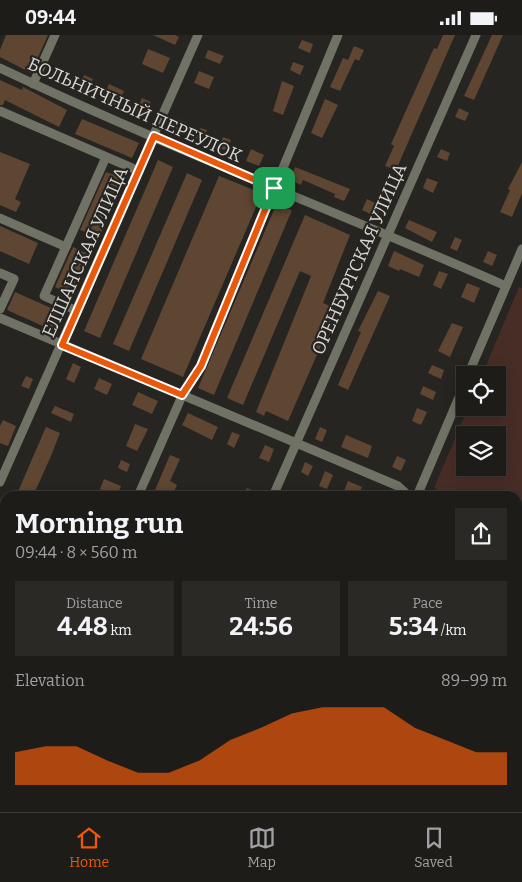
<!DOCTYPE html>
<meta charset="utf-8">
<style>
body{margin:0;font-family:Bitter,serif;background:#2a2926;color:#f1f3f6;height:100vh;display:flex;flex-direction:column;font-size:19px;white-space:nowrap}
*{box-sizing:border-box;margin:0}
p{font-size:16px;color:#a0a1a2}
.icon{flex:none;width:28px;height:28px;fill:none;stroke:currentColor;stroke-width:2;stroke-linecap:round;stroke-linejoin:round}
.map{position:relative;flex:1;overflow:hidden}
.panel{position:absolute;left:0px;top:456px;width:522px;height:321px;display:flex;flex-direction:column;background:#1d1c19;border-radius:15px 15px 0 0;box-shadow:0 2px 12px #0003,0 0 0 1px #3b3a38}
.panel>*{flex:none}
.controls{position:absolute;left:456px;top:331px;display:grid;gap:10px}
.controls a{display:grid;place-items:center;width:50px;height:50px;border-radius:0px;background:#1d1c19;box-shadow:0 2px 12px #0003,0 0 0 1px #3b3a38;font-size:25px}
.pin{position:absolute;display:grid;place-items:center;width:42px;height:42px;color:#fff;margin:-21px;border-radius:10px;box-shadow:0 2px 8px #0006}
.round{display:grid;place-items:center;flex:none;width:52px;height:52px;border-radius:0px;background:#2a2926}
.overview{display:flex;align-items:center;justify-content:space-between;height:85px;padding:0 15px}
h1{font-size:28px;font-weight:700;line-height:38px}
.figures{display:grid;grid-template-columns:repeat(3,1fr);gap:8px;height:85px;padding:5px 15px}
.figures div{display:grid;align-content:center;border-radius:0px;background:#2a2926;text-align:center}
.figures b{font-size:25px;font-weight:700}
.figures small{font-size:14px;font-weight:400}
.figures p{font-size:14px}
.chart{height:140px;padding:10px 15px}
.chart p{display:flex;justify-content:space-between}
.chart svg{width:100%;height:90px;margin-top:5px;fill:#ea580c;opacity:.7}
.status{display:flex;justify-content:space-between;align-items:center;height:35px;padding:0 25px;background:#1d1c19;direction:ltr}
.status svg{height:14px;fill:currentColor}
.tab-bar{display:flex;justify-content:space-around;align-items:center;height:70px;border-top:1px solid #3b3a38;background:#1d1c19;font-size:14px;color:#a0a1a2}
.tab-bar a{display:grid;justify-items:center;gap:2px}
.tab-bar .active{color:#ea580c}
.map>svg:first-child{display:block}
.green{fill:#482d26;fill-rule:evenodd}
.forest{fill:#694941}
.building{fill:#5e4632}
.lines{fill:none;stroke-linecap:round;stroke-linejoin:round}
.minor{stroke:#6f7264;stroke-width:9}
.route-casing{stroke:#fff;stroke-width:10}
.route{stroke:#ea580c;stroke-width:6}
.labels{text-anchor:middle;stroke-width:4.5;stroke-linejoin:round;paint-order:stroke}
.street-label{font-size:18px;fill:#d8d7d4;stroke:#272521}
</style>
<div class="status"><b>09:44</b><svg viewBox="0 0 49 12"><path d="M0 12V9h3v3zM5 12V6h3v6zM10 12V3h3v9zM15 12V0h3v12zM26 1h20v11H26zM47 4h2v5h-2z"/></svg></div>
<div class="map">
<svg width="522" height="777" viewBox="0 0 522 777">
<rect width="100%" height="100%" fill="#272521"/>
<!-- green -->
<path class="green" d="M519,252L522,253V514L518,510V461H446L434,453L468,373L498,372V340H482ZM465,400H498V432H465Z"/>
<!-- forest -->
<path class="forest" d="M518,526L522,527V777H463L464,773L518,772Z"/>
<!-- building -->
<g class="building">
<path d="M6,0H48L31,38L0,22V15Z"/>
<path d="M153,0H175L179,2L175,10Z"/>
<path d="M443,0H455L396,135L385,131L394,111L391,109L434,13L437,14Z"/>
<path d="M492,0H503L474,65L464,61Z"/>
<path d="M302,5L313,9L310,18L298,13Z"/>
<path d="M354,11L364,15L359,26L355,24L340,56L330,52L343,23L348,25Z"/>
<path d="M148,14L170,23L163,38L142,29Z"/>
<path d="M208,15L224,21L220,29L205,23Z"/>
<path d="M293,27L304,31L300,40L290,35Z"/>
<path d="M199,36L214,42L209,54L194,48Z"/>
<path d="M84,40L93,44L86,58L78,55Z"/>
<path d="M0,45L22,55L23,52L67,75L59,92L5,65L3,70H0Z"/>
<path d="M282,46L294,51L283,80L273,76Z"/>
<path d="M109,49L124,56L117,71L102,65Z"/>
<path d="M142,63L151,67L144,82L135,78Z"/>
<path d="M325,64L338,70L322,103L311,98Z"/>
<path d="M459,73L469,78L465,86L455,82Z"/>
<path d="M82,84L139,108L132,123L75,99Z"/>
<path d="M177,84L186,88L182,97L173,93Z"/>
<path d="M200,93L207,95L203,106L196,103Z"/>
<path d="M223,102L231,105L227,116L219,113Z"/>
<path d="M251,114L264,120L259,131L246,126Z"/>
<path d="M441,114L450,118L447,126L437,122Z"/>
<path d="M0,117L30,129L15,164L21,167L16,177L0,170Z"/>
<path d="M158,125L173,132L100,303L84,296Z"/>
<path d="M522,127V158L512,182L500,177L510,155L508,154Z"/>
<path d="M295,132L350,154L344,166L334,162L335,159L303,145L301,150L290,145Z"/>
<path d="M106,137L123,143L99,203L80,195Z"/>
<path d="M187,138L202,145L129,316L113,309Z"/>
<path d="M219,141L262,158L183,342L141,324Z"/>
<path d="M427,143L438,147L433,158L423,153Z"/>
<path d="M367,164L381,171L377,182L362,175Z"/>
<path d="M276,170L292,175L214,360L198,353Z"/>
<path d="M305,180L350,200L323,268L337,274L288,386L266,376L264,381L256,377L311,241L300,236L243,370L227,363Z"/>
<path d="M409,185L437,197L432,207L405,193Z"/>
<path d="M0,191L38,208L29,229L0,216Z"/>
<path d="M455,202L462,205L457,216L450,213Z"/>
<path d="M73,212L88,219L70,259L55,252Z"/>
<path d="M394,216L424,230L419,242L400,234L399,236L388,231Z"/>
<path d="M488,216L497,220L492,231L483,227Z"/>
<path d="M439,236L448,239L441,254L433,250Z"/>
<path d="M467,248L480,253L474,268L461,262Z"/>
<path d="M378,256L390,261L348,355L338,350L361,297L358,296Z"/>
<path d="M15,257L60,277L52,295L7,275Z"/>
<path d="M452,288L463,292L450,322L438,316Z"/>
<path d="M73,328L81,332L74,348L66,344Z"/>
<path d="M432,330L444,335L441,344L428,338Z"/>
<path d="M26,341L33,344L29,354L21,351Z"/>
<path d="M99,343L112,349L107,360L94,354Z"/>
<path d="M423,351L436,357L433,365L420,359Z"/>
<path d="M138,357L158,366L152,379L132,370Z"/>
<path d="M55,371L74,379L71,387L51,378Z"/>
<path d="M417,373L427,377L421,390L412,386Z"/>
<path d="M188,378L218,392L212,405L182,390Z"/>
<path d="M3,385L16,391L8,411L0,408V391Z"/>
<path d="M135,389L148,394L137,416L126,411Z"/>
<path d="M46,392L60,398L51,421L33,461H16Z"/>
<path d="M320,392L327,395L322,407L315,404Z"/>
<path d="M232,397L240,400L234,413L227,409Z"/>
<path d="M346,400L372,411L368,423L341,412Z"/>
<path d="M265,410L274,414L269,427L259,423Z"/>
<path d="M170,420L180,424L170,446L177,450L172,461L155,455Z"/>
<path d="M397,421L406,425L401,436L392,432Z"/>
<path d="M121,425L130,429L127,437L118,433Z"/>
<path d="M305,427L313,431L308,441L301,437Z"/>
<path d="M325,436L333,440L327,454L319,451Z"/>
<path d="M104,444L121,451L117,461L100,454Z"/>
<path d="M348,446L362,452L358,461H342Z"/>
<path d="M247,453L265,461H243Z"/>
</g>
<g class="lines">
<!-- minor -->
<g class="minor">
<path d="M0,33C166,112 338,177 506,251"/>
<path d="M33,49L55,0"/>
<path d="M0,76L139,136"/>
<path d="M0,183L66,212"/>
<path d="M0,238L14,244L0,274"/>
<path d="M77,276L44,261L106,122"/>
<path d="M0,283L398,451L409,461"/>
<path d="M468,340L522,214"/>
<path d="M0,447L198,0"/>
<path d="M138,461L182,361L201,331L338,0"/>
<path d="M273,461L476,0"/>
<path d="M417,461L465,348"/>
<path d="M0,621L5,623"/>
<path d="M353,772L364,777"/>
<path d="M2,777L5,771"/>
<path d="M270,777L272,772"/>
</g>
</g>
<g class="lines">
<!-- route casing -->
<g class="route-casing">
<path id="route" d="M154,101L274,153L201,331L182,360L62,310Z"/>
</g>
<!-- route -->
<use href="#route" class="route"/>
</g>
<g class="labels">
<!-- street labels -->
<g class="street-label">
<text transform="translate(135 75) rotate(24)" y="6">БОЛЬНИЧНЫЙ ПЕРЕУЛОК</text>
<text transform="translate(85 217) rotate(-66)" y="6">ЕЛШАНСКАЯ УЛИЦА</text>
<text transform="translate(359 224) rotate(-66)" y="6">ОРЕНБУРГСКАЯ УЛИЦА</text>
</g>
</g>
</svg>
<div class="controls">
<a><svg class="icon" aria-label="locate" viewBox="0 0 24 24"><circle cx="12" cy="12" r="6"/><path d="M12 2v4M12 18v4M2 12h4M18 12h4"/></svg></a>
<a><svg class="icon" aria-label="layers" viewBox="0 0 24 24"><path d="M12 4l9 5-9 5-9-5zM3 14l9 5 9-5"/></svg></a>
</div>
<div class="pin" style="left:274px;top:153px;background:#1e9e55"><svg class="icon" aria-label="arrive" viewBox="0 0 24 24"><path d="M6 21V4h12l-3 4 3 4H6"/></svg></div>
<section class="panel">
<div class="overview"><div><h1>Morning run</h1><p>09:44 · 8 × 560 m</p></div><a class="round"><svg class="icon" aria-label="share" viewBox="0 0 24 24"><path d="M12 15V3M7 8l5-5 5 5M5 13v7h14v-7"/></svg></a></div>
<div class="figures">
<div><p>Distance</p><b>4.48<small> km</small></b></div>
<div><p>Time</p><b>24:56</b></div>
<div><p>Pace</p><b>5:34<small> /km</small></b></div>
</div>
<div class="chart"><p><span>Elevation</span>89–99 m</p>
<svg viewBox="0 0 160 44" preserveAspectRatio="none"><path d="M0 44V28L10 25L20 25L30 32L40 38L50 38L60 32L70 22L80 16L90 9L100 6L110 6L120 6L130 16L140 22L150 28L160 28V44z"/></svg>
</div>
</section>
</div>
<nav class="tab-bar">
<a class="active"><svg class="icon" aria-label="home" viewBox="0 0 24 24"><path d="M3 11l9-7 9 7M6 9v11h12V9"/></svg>Home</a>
<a><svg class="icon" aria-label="map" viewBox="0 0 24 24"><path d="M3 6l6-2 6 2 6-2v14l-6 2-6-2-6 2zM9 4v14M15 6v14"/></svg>Map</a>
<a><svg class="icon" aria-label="saved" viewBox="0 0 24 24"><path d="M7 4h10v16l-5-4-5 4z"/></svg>Saved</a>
</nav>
